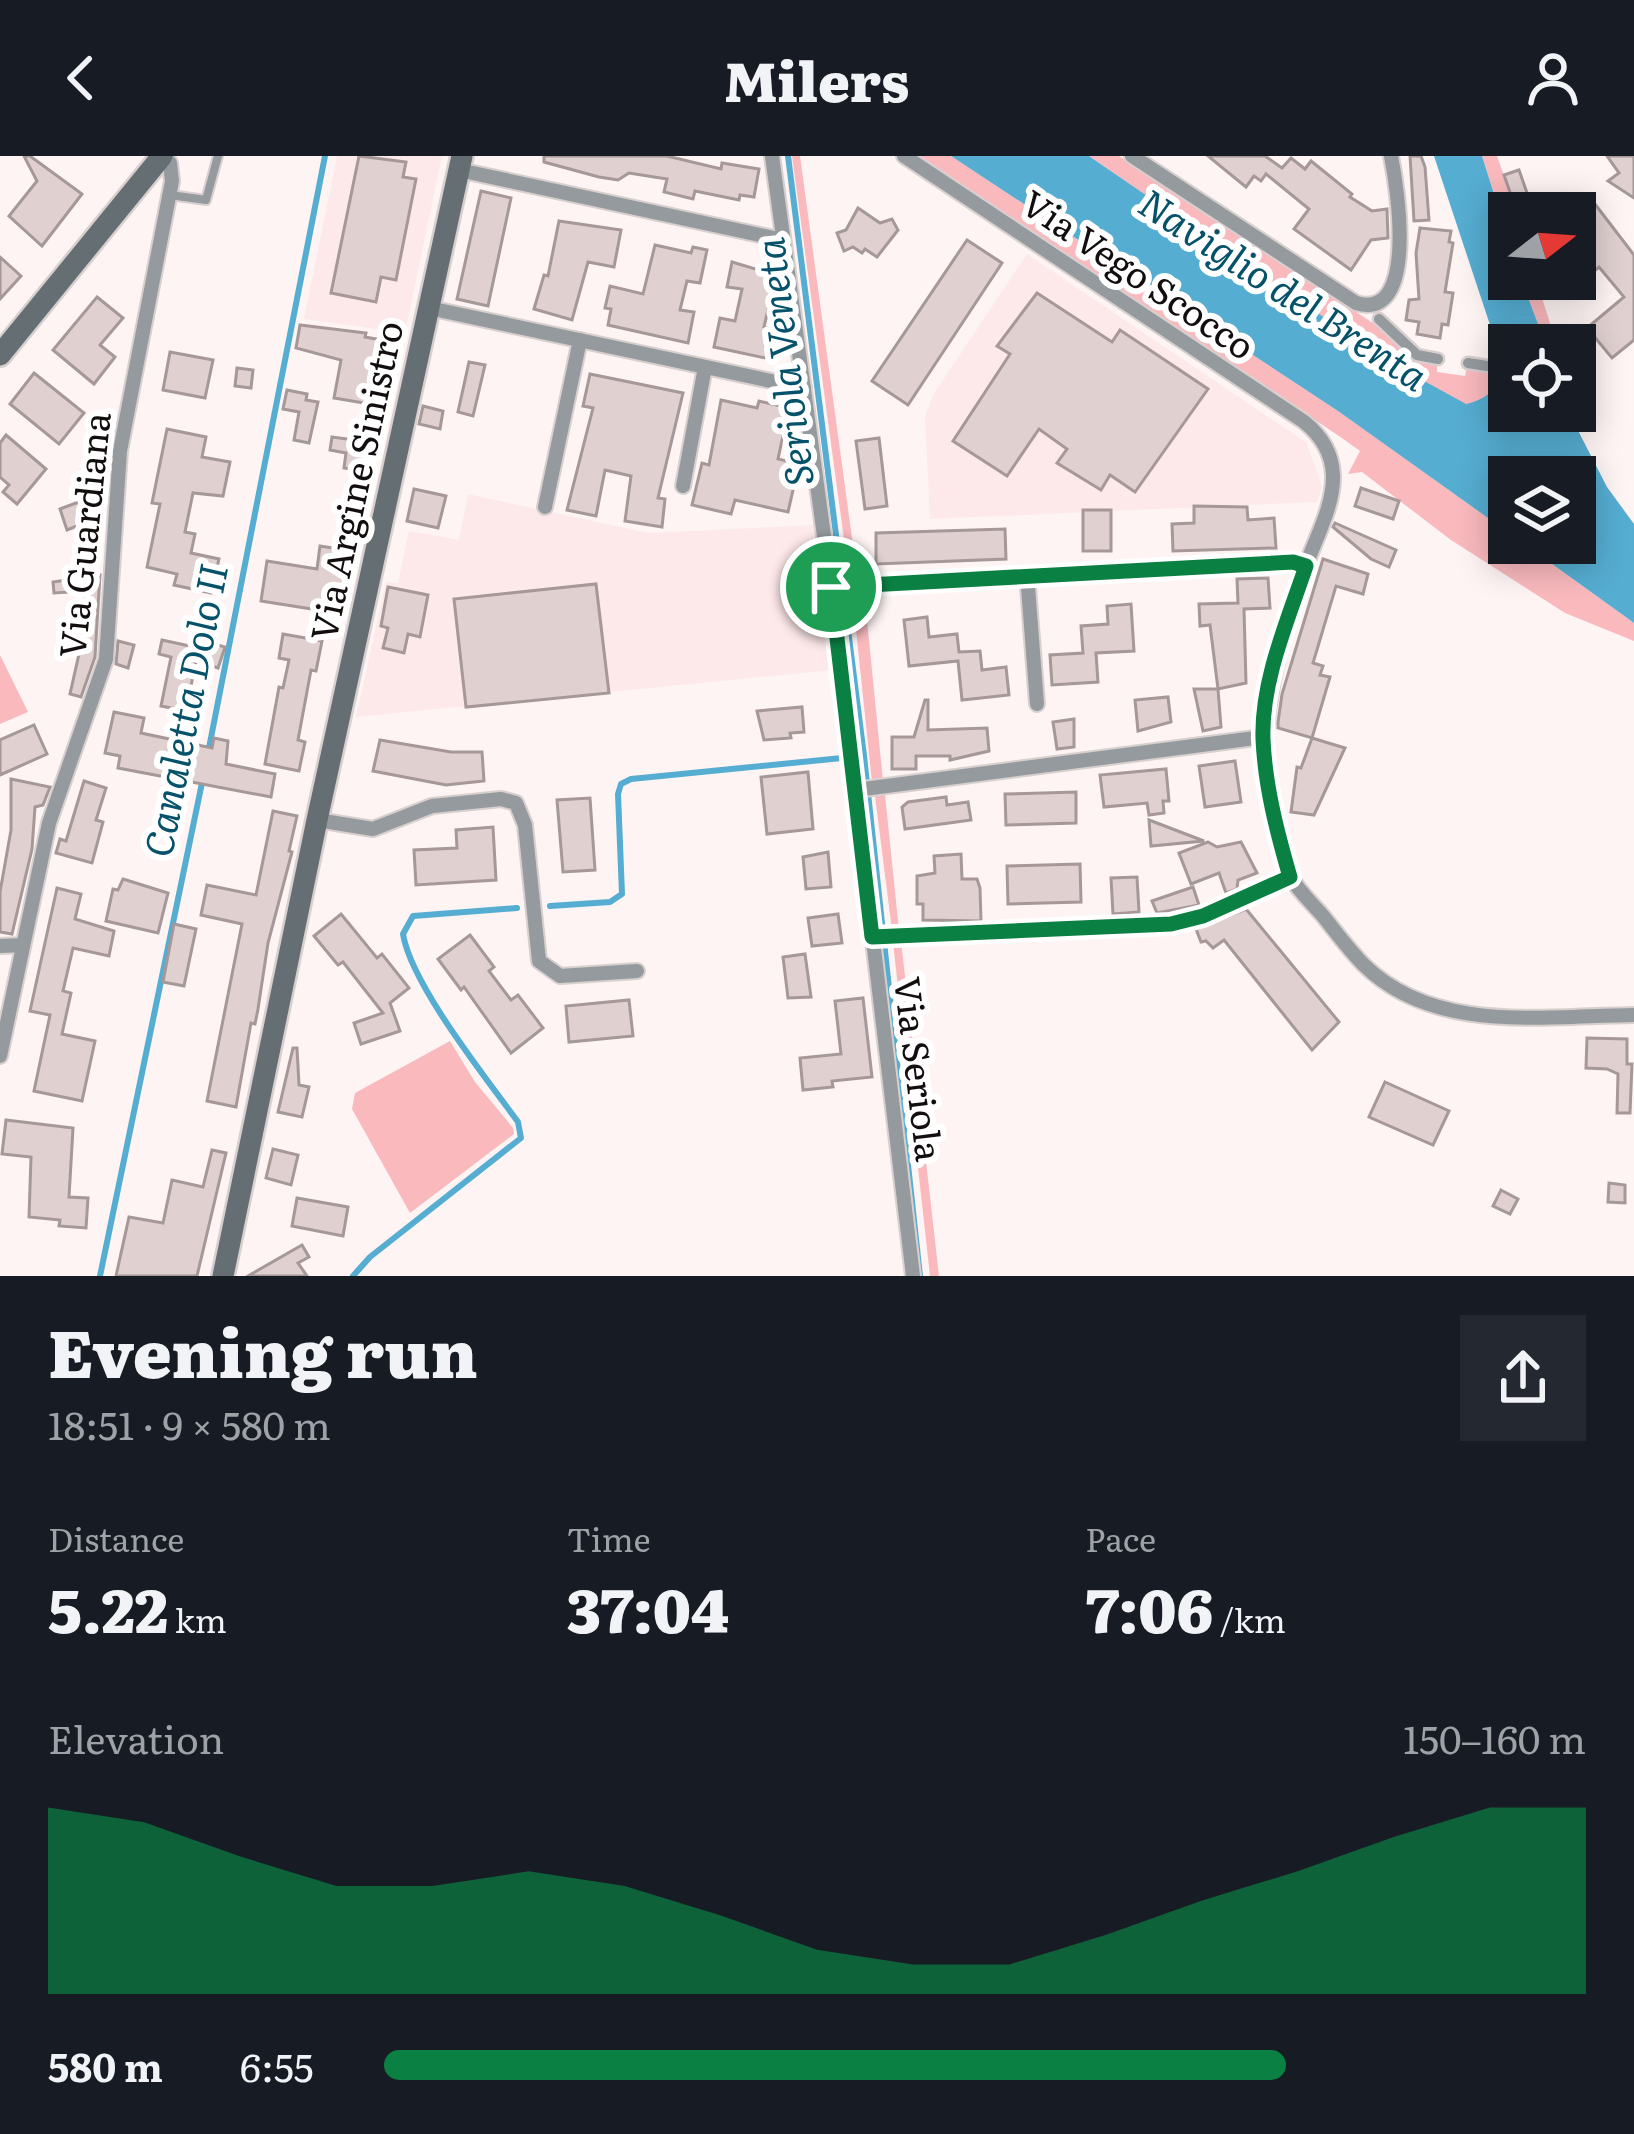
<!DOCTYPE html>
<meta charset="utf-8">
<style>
body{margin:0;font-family:Literata,serif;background:#242831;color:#f1f3f6;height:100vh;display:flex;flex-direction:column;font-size:45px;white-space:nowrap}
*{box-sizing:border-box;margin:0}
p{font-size:39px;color:#9ea1a6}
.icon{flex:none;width:66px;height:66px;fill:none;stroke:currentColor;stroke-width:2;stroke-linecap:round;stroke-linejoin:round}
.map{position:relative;height:1120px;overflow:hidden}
.panel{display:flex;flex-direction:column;background:#171b24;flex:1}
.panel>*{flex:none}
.needle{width:78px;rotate:73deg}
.fabs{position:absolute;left:1488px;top:36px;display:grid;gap:24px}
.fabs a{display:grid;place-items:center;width:108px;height:108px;border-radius:0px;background:#171b24;box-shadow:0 6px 30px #0003;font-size:60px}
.pin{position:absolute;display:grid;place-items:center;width:102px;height:102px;color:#fff;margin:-51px;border:6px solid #fff;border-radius:50%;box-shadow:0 3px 12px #0007}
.round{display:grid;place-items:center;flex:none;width:126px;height:126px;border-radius:0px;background:#242831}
.overview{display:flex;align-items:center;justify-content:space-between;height:204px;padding:0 48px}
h1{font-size:66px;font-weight:800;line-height:90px}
.stats{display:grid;grid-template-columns:repeat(3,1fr);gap:18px;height:204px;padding:12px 48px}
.stats div{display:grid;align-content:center}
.stats b{font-size:60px;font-weight:800}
.stats small{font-size:33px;font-weight:400}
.stats p{font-size:33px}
.chart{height:336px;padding:24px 48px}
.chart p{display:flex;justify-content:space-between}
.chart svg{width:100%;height:216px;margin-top:12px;fill:#0b8043;opacity:.7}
ul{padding:0 48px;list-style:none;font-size:39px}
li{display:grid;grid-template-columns:192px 144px 1fr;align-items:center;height:90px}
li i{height:30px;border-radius:15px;background:#0b8043}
header{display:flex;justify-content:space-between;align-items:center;height:156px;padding:0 48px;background:#171b24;font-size:54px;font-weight:800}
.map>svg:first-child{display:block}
.built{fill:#fee9ea}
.green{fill:#f9b9bd}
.water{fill:#55add1}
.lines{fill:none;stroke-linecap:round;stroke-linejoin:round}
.stream{stroke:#55add1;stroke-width:6}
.building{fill:#e0d0d0;stroke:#a69798;stroke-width:3}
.service-casing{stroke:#d8cfcf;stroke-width:12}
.pedestrian-casing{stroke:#d8cfcf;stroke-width:15}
.minor-casing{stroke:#d8cfcf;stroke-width:18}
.secondary-casing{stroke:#d8cfcf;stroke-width:26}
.service{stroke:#949a9d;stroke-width:8}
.pedestrian{stroke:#949a9d;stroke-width:10}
.minor{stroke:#949a9d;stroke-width:14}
.secondary{stroke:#656e72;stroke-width:21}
.route-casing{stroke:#fff;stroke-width:24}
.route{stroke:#0b8043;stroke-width:15}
.labels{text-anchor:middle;stroke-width:12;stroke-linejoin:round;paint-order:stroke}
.street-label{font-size:36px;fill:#130e0e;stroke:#fff}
.water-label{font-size:39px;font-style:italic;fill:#05526a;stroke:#fff}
</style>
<header><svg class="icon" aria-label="back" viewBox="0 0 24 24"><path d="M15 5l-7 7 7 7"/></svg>Milers<svg class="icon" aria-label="person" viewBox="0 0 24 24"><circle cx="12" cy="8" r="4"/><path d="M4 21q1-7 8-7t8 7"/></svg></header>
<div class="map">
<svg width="1634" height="1120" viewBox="0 0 1634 1120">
<rect width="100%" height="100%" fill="#fef4f4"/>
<!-- built -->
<g class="built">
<path d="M337,0H442L405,177L304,163Z"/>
<path d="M1027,98L1307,287L1322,331L1317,346L930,363L925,260L933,239Z"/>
<path d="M468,338L648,377L816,369L833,514L356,561L386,426L398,427L409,375L459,384Z"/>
</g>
<!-- green -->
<g class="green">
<path d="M792,0H800L857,419L849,420Z"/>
<path d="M920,0H951L1338,255L1509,377V387H1523L1634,467V485L1565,457L1451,384L1362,316L1348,318L1360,295L1342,282Z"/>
<path d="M1089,0H1119L1385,175L1416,203L1437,209V216L1465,220L1467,211L1502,213V220C1494,233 1486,247 1468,248C1432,250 1142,34 1089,0Z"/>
<path d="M1482,0H1497L1517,57H1509V86Z"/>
<path d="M1521,123H1536L1556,186L1546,189Z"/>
<path d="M865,444L883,625L872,626L853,445Z"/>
<path d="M0,499L28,556L0,568Z"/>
<path d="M885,639L899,774H892L875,640Z"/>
<path d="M901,785L939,1120H930L893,786Z"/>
<path d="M450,885L475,926L513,972L514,978L410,1057L352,953L355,937Z"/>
</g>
<!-- water -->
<path class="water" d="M951,0H1089L1386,204L1466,248C1492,242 1502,228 1501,202L1434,0H1482L1509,86V123H1521L1546,189H1509V255H1568L1607,331L1634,368V467L1523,387H1575V321H1509V377L1338,255Z"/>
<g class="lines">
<!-- stream -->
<g class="stream">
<path d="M788,0L864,600L920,1120"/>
<path d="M208,597L325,0"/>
<path d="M550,750L610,746L622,738L618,638L621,628L631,623L842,602"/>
<path d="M100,1120L203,622"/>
<path d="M353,1120L370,1101L521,982L518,966C486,922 411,828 403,778L413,760L517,752"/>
</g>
</g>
<!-- building -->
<g class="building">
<path d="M24,0H30L82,38L42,90L9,60L37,25Z"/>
<path d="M359,0L406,6L403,21L416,23L396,124L381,121L376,146L331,137Z"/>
<path d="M544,0H667L721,13L722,7L759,13L754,41L740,39L739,44L695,35L693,43L664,36L667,23L629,17L618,24L599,21L544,6Z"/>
<path d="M1208,0H1265L1282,12L1291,2L1305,13L1311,5L1352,38L1350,41L1372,55L1387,53L1388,82L1371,84L1351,114L1294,73L1309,53L1266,18L1261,25L1254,20L1246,31Z"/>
<path d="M1410,0H1421L1425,11L1429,64L1414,65Z"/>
<path d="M1607,0H1634V42L1608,25L1619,17Z"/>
<path d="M1519,14L1527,37L1512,42L1504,19Z"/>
<path d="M481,35L511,42L488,150L457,143Z"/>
<path d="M1588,39L1634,99V184L1612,202L1587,172L1624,141L1599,111L1575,131V78L1590,66L1577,47Z"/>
<path d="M858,52L880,67L892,63L898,74L877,101L865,93L862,97L853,91L844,95L837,77L846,74Z"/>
<path d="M559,65L621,74L614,111L588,106L572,164L534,153L544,119L548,120Z"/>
<path d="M1420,72L1451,75L1449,86L1453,87L1445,136L1453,137L1448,169L1442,168L1440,182L1417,178L1419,166L1406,164L1409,144L1419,143L1416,97Z"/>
<path d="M967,84L1002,107L908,249L872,225Z"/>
<path d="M655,89L691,97L693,91L707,94L700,127L687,125L680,154L694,156L688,187L608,169L611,153L605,152L610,130L643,138Z"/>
<path d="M0,101L21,120L0,143Z"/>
<path d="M732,106L776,119L764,171L776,174L770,203L714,191L720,162L735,165L742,133L727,131Z"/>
<path d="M1037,137L1112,186L1120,174L1208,233L1135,336L1110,319L1101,334L1057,307L1067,293L1039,273L1007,320L953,285L1010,198L997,190Z"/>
<path d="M97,141L123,162L100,189L115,201L94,228L53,194Z"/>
<path d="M300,169L366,177L365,181L393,186L388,210L377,208L370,248L334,242L341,204L296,192Z"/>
<path d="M170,196L213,204L205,242L163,234Z"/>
<path d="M469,206L485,209L473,260L458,256Z"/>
<path d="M237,212L253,214L251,232L235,230Z"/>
<path d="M34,217L84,257L59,288L10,248Z"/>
<path d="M590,218L683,237L658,342L665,343L662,371L625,365L631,320L605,314L596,360L567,354L593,252L583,250Z"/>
<path d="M287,234L307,238L306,244L318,246L309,287L294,284L299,256L283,253Z"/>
<path d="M721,244L757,252L759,245L789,252L778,303L799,308L788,356L735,344L731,358L692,349L702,307L709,309Z"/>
<path d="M423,250L443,255L440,273L419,268Z"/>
<path d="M167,273L206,281L202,301L230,306L223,340L193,337L185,376L195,378L191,397L219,403L211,437L174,429L177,418L147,411L160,348L152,347Z"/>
<path d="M6,279L46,313L17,348L3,336L9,329L0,321V287Z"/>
<path d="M332,281L362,285L357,314L344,312L346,297L330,294Z"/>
<path d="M879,282L887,350L865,353L856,285Z"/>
<path d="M1361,332L1399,345L1393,363L1355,350Z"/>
<path d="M414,333L446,340L438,372L407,365Z"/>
<path d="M100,338L103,360L67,374L60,353Z"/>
<path d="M1194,350L1247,351L1248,364L1274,362L1276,392L1173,395L1172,368L1194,367Z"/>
<rect x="1083" y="354" width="28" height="41"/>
<path d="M1335,367L1396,394L1389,411L1371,403L1333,371Z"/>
<path d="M1005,373L1006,403L876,408V377Z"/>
<path d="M320,390L351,395L337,457L261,445L267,405L317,413Z"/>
<path d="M1323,403L1368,418L1363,438L1336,430L1313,507L1323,510L1320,519L1330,521L1312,582L1278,572V566L1282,538Z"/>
<path d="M100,419L95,501L81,541L70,538L79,498L67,495L74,464L83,466L86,435L54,437L53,426Z"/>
<path d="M1268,422L1270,452L1244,453L1246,527L1218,533L1210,469L1200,470L1199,448L1238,447L1237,423Z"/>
<path d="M596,428L609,537L466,551L454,443Z"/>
<path d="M388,431L428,439L420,481L408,478L404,497L383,492L388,472L381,470Z"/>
<path d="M1131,448L1134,495L1096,497L1098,526L1052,529L1050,499L1083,497L1081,470L1108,468L1107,450Z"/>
<path d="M927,461L929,481L957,478L959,496L980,495L982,514L1006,511L1009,539L962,544L958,505L909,510L904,464Z"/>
<path d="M283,478L322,485L316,515L311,514L298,584L305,586L299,615L265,608L279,531L283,532L289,504L279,502Z"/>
<path d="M162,484L208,494L211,487L225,491L218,512L196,505L186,555L161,550L171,501L159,498Z"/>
<path d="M118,485L134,489L128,512L116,508Z"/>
<path d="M1194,533H1218L1221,571L1203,575Z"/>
<path d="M1168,541L1171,566L1138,575L1135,544Z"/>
<path d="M925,544H928V574L987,572L989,595L950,604V600H916V613H892V581H914Z"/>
<path d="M802,551L804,576L790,577L791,582L764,584L757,555Z"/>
<path d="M114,556L144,562L141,577L212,592L214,582L228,585L226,608L275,618L271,641L118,612L120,600L105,597Z"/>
<path d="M1074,563V591L1057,593L1053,566Z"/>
<path d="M34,569L47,598L0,619V584Z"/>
<path d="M1312,582L1345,592L1314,659L1291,656L1297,611L1301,612Z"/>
<path d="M380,584L451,596H482L484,625L446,629L373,615Z"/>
<path d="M1235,605L1241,646L1205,651L1199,610Z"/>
<path d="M1166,613L1169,645H1163L1164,657L1149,659L1147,647L1104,651L1100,619Z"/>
<path d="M808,616L813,673L767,678L761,621Z"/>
<path d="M11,623L50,631L43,649L35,651L32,693L12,778L0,776V736L11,674Z"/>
<path d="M84,625L106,632L96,664L103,666L92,707L56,697L60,683L66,685Z"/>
<path d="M1076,636V667L1006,669L1005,638Z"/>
<path d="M946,641L947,649L968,646L971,664L905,673L902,651L908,646Z"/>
<path d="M590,642L595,714L563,716L557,644Z"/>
<path d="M273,655L297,660L289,695L292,696L268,787L258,853L255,868L251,867L236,951L207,945L242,768L201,759L207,729L256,739Z"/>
<path d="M1149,664L1204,685L1151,690Z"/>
<path d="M493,671L496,724L416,729L414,694L457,692L456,674Z"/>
<path d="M1208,686L1217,691L1241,686L1257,717L1238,724L1237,733L1226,737L1219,717L1191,728L1179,697Z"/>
<path d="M828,696L831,731L806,733L803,701Z"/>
<path d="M961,698L962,723H977L980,732L981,765L923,764V748H917V720L935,717L934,700Z"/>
<path d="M1080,708L1081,746L1008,748L1007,710Z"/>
<path d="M1137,721L1139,756L1113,758L1111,722Z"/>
<path d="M123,723L168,737L158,777L106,765L113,733L118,734Z"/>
<path d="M1193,731L1199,749L1157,757L1152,745Z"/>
<path d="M57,732L81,738L75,763L114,775L109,800L73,792L63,835L71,837L62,878L95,885L82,945L34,935L50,859L30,855Z"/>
<path d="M1246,753L1339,866L1312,894L1224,784L1213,792L1206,785L1201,786L1196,773Z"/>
<path d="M341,758L377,802L382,798L409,832L390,847L400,875L361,888L354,867L383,857L343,806L338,809L314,780Z"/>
<path d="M838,758L842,787L812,790L808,762Z"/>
<path d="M174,768L196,773L184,830L163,826Z"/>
<path d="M470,779L494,811L489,815L511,844L518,839L543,872L511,897L464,831L461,834L438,803Z"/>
<path d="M805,798L811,841L788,842L783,801Z"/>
<path d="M863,842L872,921L832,925L833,931L803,934L800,902L841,898L835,845Z"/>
<path d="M629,844L633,880L569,886L566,850Z"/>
<path d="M1587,882L1627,883V908H1632L1630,957H1617L1618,918L1607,913L1586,912Z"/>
<path d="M293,892H297L299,929L309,931L302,961L278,956Z"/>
<path d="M1385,926L1449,955L1433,989L1369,961Z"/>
<path d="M6,964L73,972L69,1041L88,1042L86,1072L59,1070L60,1064L29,1061L31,1001L2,998Z"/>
<path d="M273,993L298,999L291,1029L266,1022Z"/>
<path d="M212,994L226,997L197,1120H116L129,1061L163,1067L172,1024L203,1031Z"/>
<path d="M1609,1027L1625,1029V1047L1608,1046Z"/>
<path d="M1501,1034L1518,1043L1510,1058L1493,1050Z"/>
<path d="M297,1042L348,1051L343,1080L292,1070Z"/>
<path d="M302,1089L309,1101L298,1107L307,1120H248Z"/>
</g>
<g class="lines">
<!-- service casing -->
<g class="service-casing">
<path id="service" d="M170,39L206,44L218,0"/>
</g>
<!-- pedestrian casing -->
<g class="pedestrian-casing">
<g id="pedestrian">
<path d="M1379,163L1417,199L1438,203"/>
<path d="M1468,207L1487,210"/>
</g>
</g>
<!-- minor casing -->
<g class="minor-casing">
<g id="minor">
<path d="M772,0L831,431L913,1120"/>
<path d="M904,0L1303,265C1321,279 1332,296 1333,319C1334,351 1314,385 1304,415C1270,520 1244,609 1289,717C1295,732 1312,747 1323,760C1336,776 1349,794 1364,809C1434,878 1544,860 1634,859"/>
<path d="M1132,0L1356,147C1419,166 1397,30 1391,0"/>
<path d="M459,14L783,84"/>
<path d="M429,152L804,232"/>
<path d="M683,330L705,211"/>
<path d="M545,351L580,184"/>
<path d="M1027,418L1037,548"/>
<path d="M831,431L1221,409L1293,407L1306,410"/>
<path d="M856,634L1263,581"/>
<path d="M317,664L373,673L432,650L501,643L516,647L525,669L539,805L560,820L637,815"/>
<path d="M871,781L1171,768L1203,760L1290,721"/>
<path d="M0,790L23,789"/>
<path d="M0,900L49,667L106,503L120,295L172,25L170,7L164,0"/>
</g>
</g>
<!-- secondary casing -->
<g class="secondary-casing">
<g id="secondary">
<path d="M0,199L162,0"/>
<path d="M223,1120L317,664L462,0"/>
</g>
</g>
<!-- service -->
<use href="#service" class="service"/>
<!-- pedestrian -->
<use href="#pedestrian" class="pedestrian"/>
<!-- minor -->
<use href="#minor" class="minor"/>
<!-- secondary -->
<use href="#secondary" class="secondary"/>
</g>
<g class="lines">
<!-- route casing -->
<g class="route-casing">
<path id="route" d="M1293,406L1306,410C1288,464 1261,525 1263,583C1265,630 1277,676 1290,721L1203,760L1171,768L872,781L831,431Z"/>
</g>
<!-- route -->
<use href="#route" class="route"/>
</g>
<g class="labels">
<!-- street labels -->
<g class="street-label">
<text transform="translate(1138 119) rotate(34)" y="13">Via Vego Scocco</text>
<text transform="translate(357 325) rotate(-78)" y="13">Via Argine Sinistro</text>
<text transform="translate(85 379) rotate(-84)" y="13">Via Guardiana</text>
<text transform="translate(918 913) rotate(83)" y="13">Via Seriola</text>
</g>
<!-- water labels -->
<g class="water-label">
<text transform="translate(1283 134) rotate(33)" y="14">Naviglio del Brenta</text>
<text transform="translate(785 206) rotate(-97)" y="14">Seriola Veneta</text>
<text transform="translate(186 555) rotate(-79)" y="14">Canaletta Dolo II</text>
</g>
</g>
</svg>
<div class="fabs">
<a><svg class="needle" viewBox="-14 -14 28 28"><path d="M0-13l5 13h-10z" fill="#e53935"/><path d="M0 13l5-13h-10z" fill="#9ea1a6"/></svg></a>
<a><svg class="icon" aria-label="locate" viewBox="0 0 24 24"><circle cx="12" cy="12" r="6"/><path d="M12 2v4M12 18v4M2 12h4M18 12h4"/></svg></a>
<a><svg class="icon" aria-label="layers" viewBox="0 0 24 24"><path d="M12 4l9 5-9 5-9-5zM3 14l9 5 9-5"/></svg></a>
</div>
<div class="pin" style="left:831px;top:431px;background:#1e9e55"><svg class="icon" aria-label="arrive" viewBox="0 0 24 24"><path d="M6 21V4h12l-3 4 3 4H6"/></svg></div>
</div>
<section class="panel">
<div class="overview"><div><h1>Evening run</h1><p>18:51 · 9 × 580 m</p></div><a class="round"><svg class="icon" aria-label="share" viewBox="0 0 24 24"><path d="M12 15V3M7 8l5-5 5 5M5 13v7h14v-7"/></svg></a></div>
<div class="stats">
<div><p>Distance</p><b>5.22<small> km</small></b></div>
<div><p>Time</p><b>37:04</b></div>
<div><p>Pace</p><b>7:06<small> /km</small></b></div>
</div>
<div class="chart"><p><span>Elevation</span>150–160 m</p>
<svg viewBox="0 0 160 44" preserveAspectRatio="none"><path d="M0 44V6L10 9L20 16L30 22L40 22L50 19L60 22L70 28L80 35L90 38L100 38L110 32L120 25L130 19L140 12L150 6L160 6V44z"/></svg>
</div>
<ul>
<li><b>580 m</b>6:55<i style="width:75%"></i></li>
</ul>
</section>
